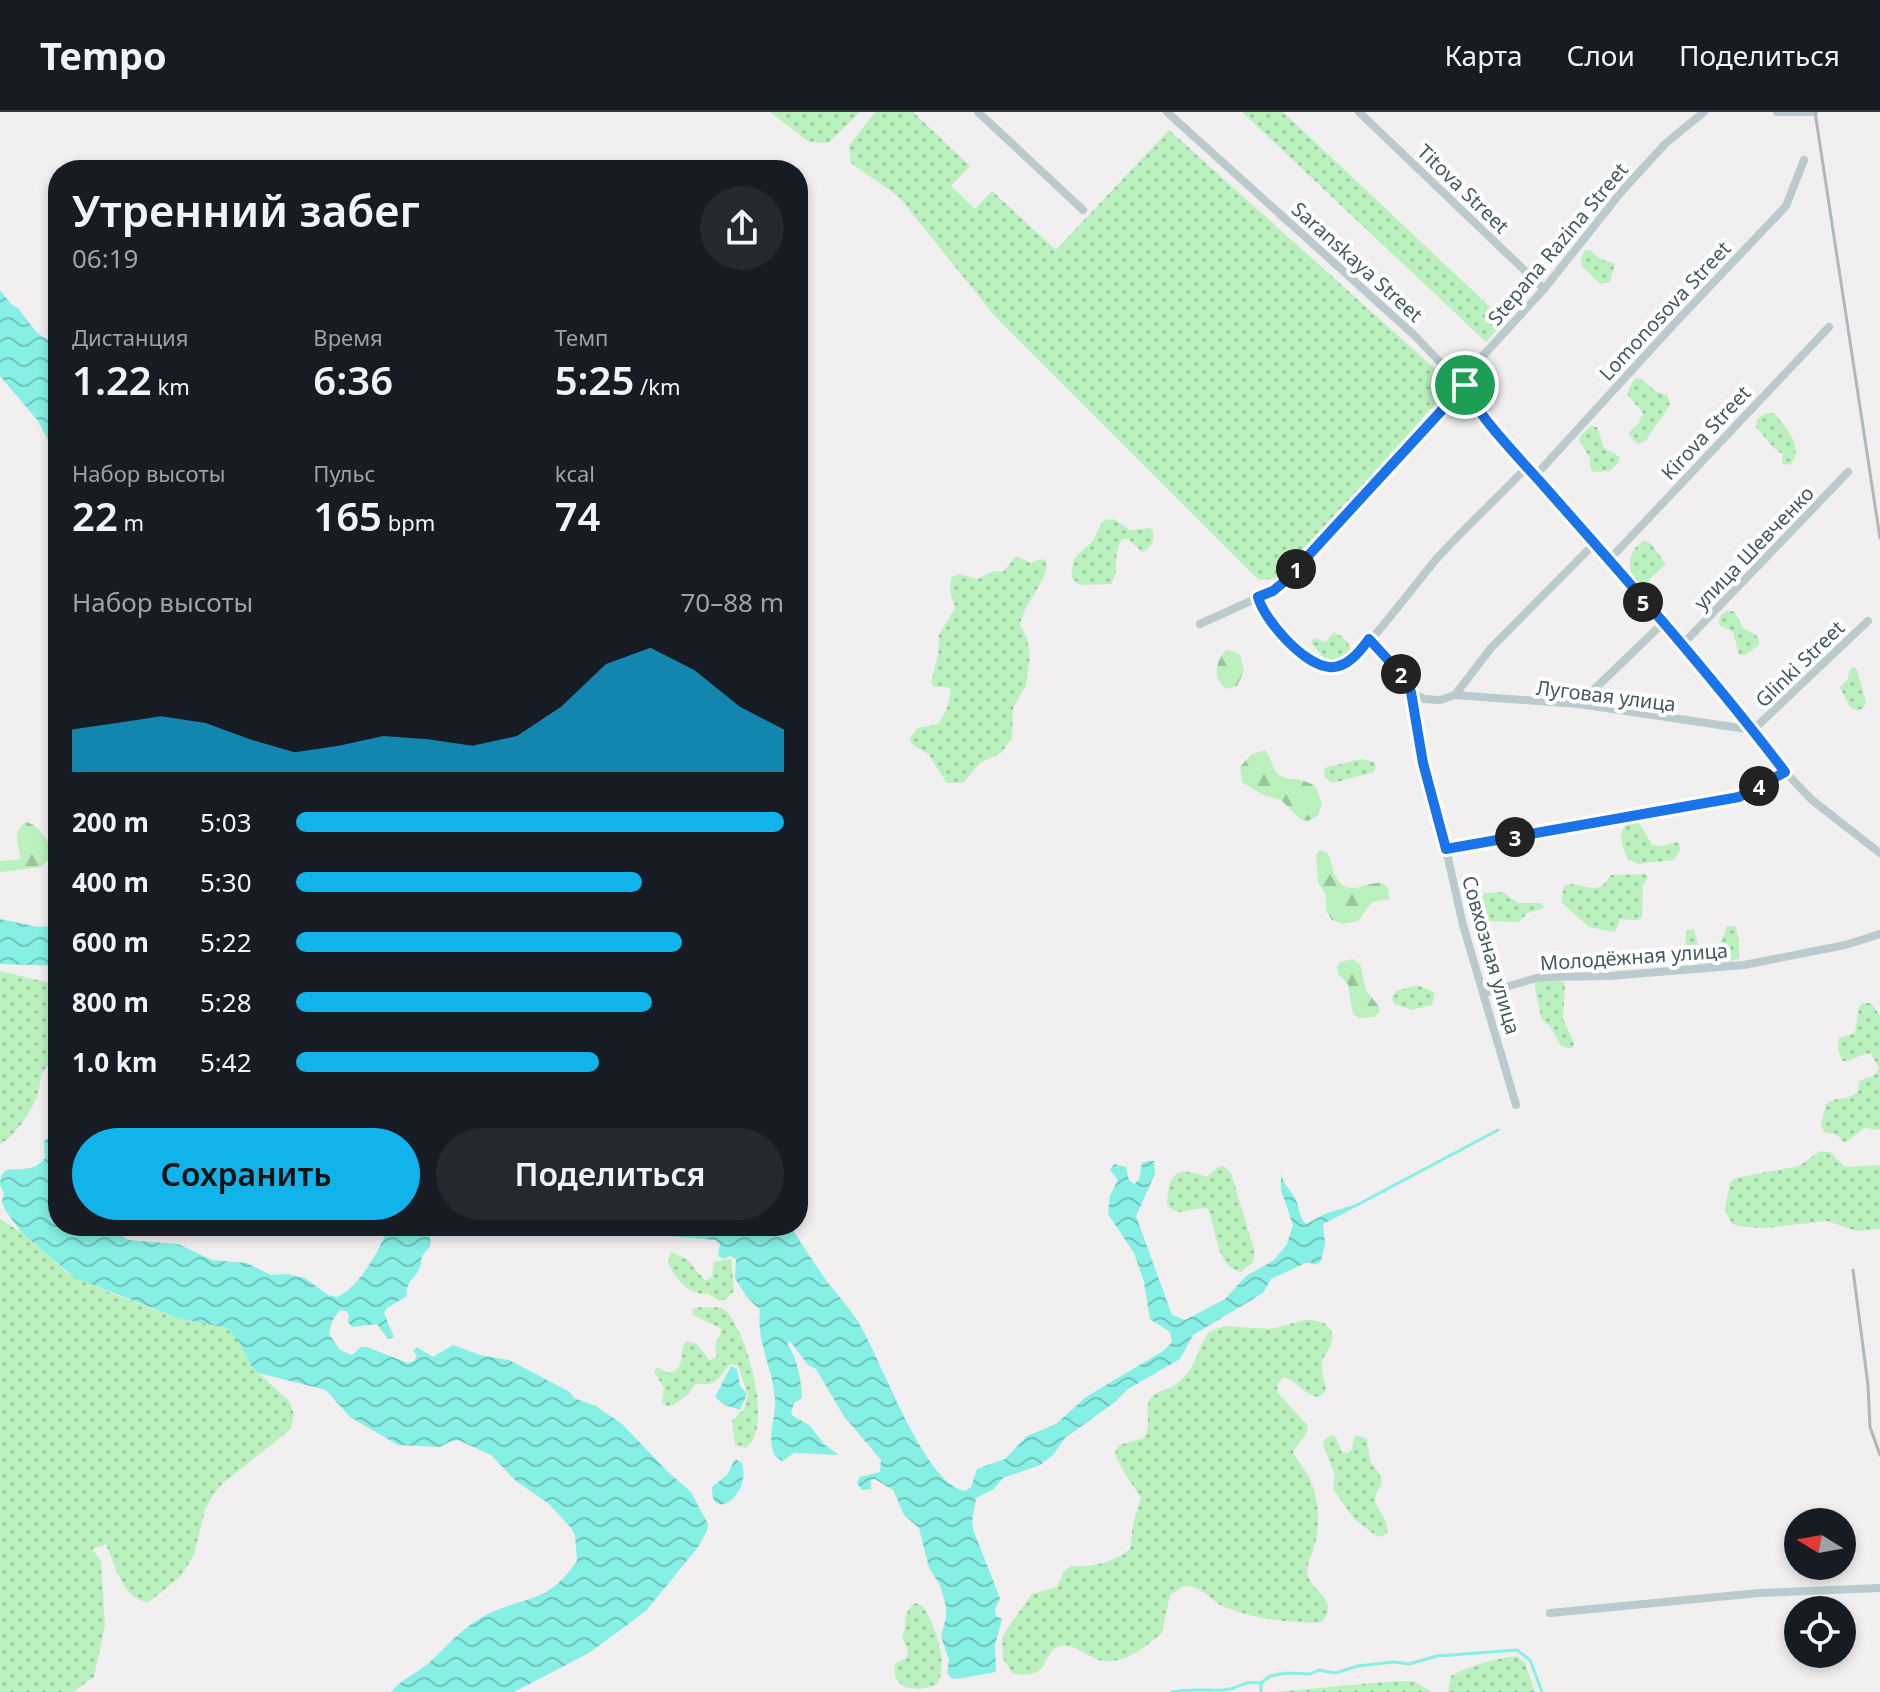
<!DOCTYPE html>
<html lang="ru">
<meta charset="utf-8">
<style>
body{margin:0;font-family:"Noto Sans",sans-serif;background:#242831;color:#f1f3f6;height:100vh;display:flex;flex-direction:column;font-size:30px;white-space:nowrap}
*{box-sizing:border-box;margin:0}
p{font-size:26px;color:#9ea1a6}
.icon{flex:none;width:44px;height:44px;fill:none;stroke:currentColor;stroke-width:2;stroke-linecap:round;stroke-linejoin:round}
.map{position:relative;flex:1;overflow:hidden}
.panel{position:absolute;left:48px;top:48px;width:760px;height:1076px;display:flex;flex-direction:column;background:#171b24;border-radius:32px;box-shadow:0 4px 12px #0003}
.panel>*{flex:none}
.needle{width:52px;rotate:281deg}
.tools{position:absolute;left:1784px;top:1396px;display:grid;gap:16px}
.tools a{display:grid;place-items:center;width:72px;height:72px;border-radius:50%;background:#171b24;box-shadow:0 4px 12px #0003;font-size:40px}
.pin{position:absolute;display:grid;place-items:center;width:68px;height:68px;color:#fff;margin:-34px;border:4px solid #fff;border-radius:50%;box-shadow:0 2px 8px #0007}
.km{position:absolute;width:40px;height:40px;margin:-20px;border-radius:50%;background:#222;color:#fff;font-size:22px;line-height:40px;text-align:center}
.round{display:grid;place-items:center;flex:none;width:84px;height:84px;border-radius:42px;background:#242831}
.headline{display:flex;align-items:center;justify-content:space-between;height:136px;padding:0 24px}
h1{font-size:44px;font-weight:600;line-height:60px}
.figures{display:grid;grid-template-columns:repeat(3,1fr);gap:12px;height:136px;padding:8px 24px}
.figures div{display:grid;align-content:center}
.figures b{font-size:40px;font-weight:600}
.figures small{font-size:22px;font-weight:400}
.figures p{font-size:22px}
.chart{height:224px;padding:16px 24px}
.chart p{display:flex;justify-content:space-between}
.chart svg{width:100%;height:144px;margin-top:8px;fill:#10b4eb;opacity:.7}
.primary-button{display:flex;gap:16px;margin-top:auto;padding:16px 24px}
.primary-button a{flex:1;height:92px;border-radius:48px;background:#10b4eb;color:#111;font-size:32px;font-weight:600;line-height:92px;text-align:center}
.primary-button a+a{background:#242831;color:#f1f3f6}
ul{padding:0 24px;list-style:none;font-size:26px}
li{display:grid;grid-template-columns:128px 96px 1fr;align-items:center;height:60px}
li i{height:20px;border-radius:10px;background:#10b4eb}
header{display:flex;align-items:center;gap:48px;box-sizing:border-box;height:112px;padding:0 40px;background:#171b24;border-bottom:2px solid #363941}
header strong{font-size:38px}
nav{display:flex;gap:44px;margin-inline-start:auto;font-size:28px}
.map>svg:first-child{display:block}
.grass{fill:url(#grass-dots)}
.forest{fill:url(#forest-firs)}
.water{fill:url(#water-waves)}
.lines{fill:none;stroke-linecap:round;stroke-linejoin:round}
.stream{stroke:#86f0e5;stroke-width:3}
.minor{stroke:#bacacd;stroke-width:8}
.rail{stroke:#b1b7ba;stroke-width:3}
.route-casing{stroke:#fff;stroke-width:16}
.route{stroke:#1a73e8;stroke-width:10}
.labels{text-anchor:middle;stroke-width:8;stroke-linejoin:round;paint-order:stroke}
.street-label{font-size:20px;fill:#465a5e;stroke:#fff}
</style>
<header>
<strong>Tempo</strong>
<nav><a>Карта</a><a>Слои</a><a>Поделиться</a></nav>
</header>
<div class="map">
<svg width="1880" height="1580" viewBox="0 0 1880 1580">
<defs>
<pattern id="grass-dots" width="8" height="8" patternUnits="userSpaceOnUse" patternTransform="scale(2)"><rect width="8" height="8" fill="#bbf1bf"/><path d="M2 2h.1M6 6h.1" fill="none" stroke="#9ac69e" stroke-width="1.8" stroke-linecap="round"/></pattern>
<pattern id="forest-firs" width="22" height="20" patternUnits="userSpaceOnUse" patternTransform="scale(2)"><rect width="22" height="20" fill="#bbf1bf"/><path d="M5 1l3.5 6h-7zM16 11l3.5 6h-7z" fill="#9ac69e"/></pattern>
<pattern id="water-waves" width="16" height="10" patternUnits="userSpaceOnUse" patternTransform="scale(2)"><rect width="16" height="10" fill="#86f0e5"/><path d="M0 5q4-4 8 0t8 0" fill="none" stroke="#6fc5bd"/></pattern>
</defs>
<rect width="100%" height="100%" fill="#f2eff0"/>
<!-- grass -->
<g class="grass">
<path d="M770,0H860L828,31L809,30Z"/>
<path d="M875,0H913L970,54L951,74L975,97L992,79L1056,138L1169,18L1444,265L1447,278L1284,466L1259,468L994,203L899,85L851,51L849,34Z"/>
<path d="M1242,0H1283L1505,209L1486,230Z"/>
<path d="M1585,138H1590L1600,147L1615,152L1610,170L1600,172L1582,154L1581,146Z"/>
<path d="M1640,266L1655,279L1667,283L1670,291C1664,305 1653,315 1646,329L1638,332L1630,324L1629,320L1639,311L1643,301L1627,282L1634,267Z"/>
<path d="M1766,301H1774C1785,315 1806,335 1790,353L1782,352L1783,342L1775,337L1756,315L1757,307Z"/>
<path d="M1591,314L1597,315L1604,336L1620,345L1618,351L1610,359L1594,360L1590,356V346L1579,328L1580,324Z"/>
<path d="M1113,407L1130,418L1150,416L1153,420C1155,429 1150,437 1142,440L1128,427H1122C1111,447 1121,456 1111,472L1079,473L1072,466C1071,445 1077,443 1090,432C1096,426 1098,415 1104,408Z"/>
<path d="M1645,429L1650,431L1666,452L1641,475C1626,461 1625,438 1645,429Z"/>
<path d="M1016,444L1031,451L1040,447L1045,448L1047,453C1041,479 1025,490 1020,512L1027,527L1030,542L1026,573L1013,596L1012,626L1001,641L980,651L963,671H947L928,642L914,634L909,627L918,616L938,612L947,597L951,578L948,575H934L931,571L938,543L939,523L955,496C953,485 947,479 952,465L960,462L977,467L994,459L1003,460Z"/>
<path d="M1727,498L1735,500L1743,516C1751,521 1760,522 1759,533L1745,543L1739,542L1733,520L1719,513L1720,504Z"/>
<path d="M1334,520L1344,526L1352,537L1344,547L1332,551L1324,546L1311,531L1314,526L1326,530Z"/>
<path d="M1856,555L1866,590L1864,595L1858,599L1850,595L1840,575L1847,568L1850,558Z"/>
<path d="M1361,647L1374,650L1376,653L1374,660L1333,671L1325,666L1324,656Z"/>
<path d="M1632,708L1640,712L1652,733L1661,734L1678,730L1681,737L1674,748L1638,752L1628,747C1621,733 1616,717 1632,708Z"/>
<path d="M1645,762L1648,765L1643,773L1642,805L1638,808L1620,807L1615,820L1589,815L1561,790L1564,774C1576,767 1591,782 1603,773C1606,770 1608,766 1611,763Z"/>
<path d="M1503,780L1518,791H1541L1544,796L1527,801L1520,810L1487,809L1478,800L1479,787L1485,781Z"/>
<path d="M1727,814H1735L1739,828V846L1722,853L1689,851L1685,842L1686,818L1694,817L1699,838L1707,841L1719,836Z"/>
<path d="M0,859L58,873V954H47C38,965 41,973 37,985C31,1000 14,1025 0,1032Z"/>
<path d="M1539,868L1565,870L1563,907L1574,930L1572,937L1561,934L1550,914L1542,908C1540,899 1534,877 1535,870Z"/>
<path d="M1418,873L1435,881L1432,893L1411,898L1394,892L1392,885L1396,879Z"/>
<path d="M1863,891H1871L1880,904V1018L1864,1016L1845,1031L1837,1023L1824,1020L1821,1011L1826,992C1836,984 1848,989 1858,980L1859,970C1867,963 1876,968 1879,955L1871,942C1861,940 1853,950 1843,949L1838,938L1839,926L1855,921L1859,895Z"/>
<path d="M1820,1039L1830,1040L1845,1055L1880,1053V1117L1857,1119L1827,1109L1766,1116L1745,1115L1732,1112L1725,1098L1730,1070L1736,1066L1799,1054Z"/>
<path d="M1223,1054L1231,1061L1255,1141L1253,1150L1241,1160C1215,1154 1217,1117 1208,1097C1193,1093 1179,1109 1167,1092C1169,1059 1176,1054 1207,1065L1218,1055Z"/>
<path d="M0,1107L22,1121L68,1161L108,1180L178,1206L227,1216L240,1231L252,1255L289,1289L294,1303L290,1318L222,1372L212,1384L205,1398L194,1443L181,1464L149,1490C123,1489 115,1453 106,1432L92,1437L101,1449L105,1513L94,1565L73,1580H0Z"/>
<path d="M671,1140L687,1147L705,1169L712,1165L714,1150L731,1147L734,1179L726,1187L719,1189L709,1182C689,1184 676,1167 668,1151Z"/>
<path d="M698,1195C708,1197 719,1192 727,1200C747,1221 775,1319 745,1336L735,1333L732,1309L744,1297L748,1283L738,1254L730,1252C715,1270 718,1273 695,1272L689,1282L672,1294H666L662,1290L664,1276L654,1259L658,1255L668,1261C688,1257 677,1241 686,1229L697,1232L709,1248L717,1245L715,1233L722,1217L693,1203L692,1197Z"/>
<path d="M1305,1208C1322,1207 1339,1215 1330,1235C1327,1241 1322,1245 1322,1253C1321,1262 1326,1270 1326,1279L1319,1285C1303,1283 1297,1268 1283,1265L1278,1272L1277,1280L1308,1314C1307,1326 1297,1330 1293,1341C1298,1350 1306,1358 1310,1367C1318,1384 1320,1410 1316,1428C1314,1441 1305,1451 1308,1464C1313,1481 1343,1491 1320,1511C1286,1510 1259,1508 1227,1496C1210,1490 1205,1474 1184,1474L1170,1483L1162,1521C1142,1538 1115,1559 1090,1544C1081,1539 1072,1532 1061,1534C1039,1539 1054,1570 1012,1561L1003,1546L1002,1526L1007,1517L1032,1482L1057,1475L1064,1459L1071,1454C1090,1456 1116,1450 1130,1437L1133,1412L1141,1386L1122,1357L1115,1341L1119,1333L1144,1326C1152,1311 1145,1301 1149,1289C1153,1279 1167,1279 1175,1273C1198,1256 1195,1240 1209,1220L1225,1214L1271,1217Z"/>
<path d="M1332,1323L1336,1325L1342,1340L1348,1341L1352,1337L1354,1326L1358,1324L1367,1327L1370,1349L1379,1361L1382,1371C1380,1375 1377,1378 1376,1383C1372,1397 1390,1404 1387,1422L1378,1425L1355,1408L1333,1377L1335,1363L1323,1333L1324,1328Z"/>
<path d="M915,1491L923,1494C935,1512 950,1555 936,1573C917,1580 891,1579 895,1552L906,1546L908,1539L902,1525C909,1511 900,1504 915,1491Z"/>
<path d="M1517,1544L1525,1551L1535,1580H1448L1451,1564C1472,1553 1494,1547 1517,1544Z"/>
<path d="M1396,1569H1414L1432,1580H1275Z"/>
</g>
<!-- forest -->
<g class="forest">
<path d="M1230,538L1240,543L1244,559L1237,574L1227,577C1212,567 1215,552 1225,539Z"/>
<path d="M1265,638C1271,645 1272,656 1278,662C1286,670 1302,664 1316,675L1322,692L1318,704L1307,709L1300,707L1281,688L1263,683L1242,670L1240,655L1252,642Z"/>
<path d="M26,710C42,715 47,728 54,742L41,755L0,760V749L21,747C18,732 12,720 26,710Z"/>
<path d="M1320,738L1328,741C1333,755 1335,778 1355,776C1364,775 1372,770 1382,771L1388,776L1389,787L1372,790L1358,809L1343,812L1332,808L1327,800L1325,781L1318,770L1316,743Z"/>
<path d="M1352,847L1360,852L1366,878L1379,895V901L1374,905L1359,906L1353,902L1348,872L1338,862L1337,855L1340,850Z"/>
</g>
<!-- water -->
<g class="water">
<path d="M0,178L11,192L18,196L37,221L58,234V347L38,309L0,264Z"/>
<path d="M0,807L39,815L58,813V854L0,852Z"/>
<path d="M51,1024L58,1027V1114H108L128,1128L178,1132L212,1148L247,1151L271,1163L287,1162L305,1166L328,1183L337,1185C360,1175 380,1137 389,1114H431L430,1135C416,1148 425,1147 418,1159C412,1170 406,1169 407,1184L387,1196L384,1201L394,1225L388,1227L377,1212L352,1215L348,1210L349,1204L346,1199L340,1198L332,1209L329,1222L340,1238L352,1243L361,1235H367L408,1251L414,1249L417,1244L413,1239L417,1235L433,1245L453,1233L480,1243L509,1248L570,1280L574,1286L596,1294L622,1312L666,1358L691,1380L708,1412L707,1419L698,1435L646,1499L589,1541L514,1580H391C402,1566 418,1561 430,1550C449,1532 464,1514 488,1502C529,1483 547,1492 577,1449L575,1423L571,1416L549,1392L516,1369L491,1343L458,1328L449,1330L440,1335L398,1333L350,1305L326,1278L258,1261L252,1255L240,1231L227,1216L178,1206L75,1166L22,1121L5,1098L2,1089L4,1081L0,1073L1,1064L6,1058C22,1056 34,1060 45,1046L44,1029Z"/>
<path d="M1148,1049H1154L1155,1062L1136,1104L1172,1203L1185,1208L1225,1187L1246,1164L1274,1148L1287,1132L1293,1113L1281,1078V1062C1284,1074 1290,1077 1295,1086C1300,1096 1298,1104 1306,1112L1327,1101L1357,1092L1358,1094L1323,1112L1325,1132L1321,1149L1315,1153L1309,1150L1303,1152L1271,1167L1263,1181L1193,1223L1180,1247L1128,1277L1115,1290L1065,1326L1053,1343L1040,1353L1003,1366L994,1377L976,1386L972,1410L974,1420L1000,1486L995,1497L996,1504L1002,1507L995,1533L996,1560L957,1567L951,1566L947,1561L949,1548L941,1524L946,1506V1494L940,1473L929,1456L919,1416L904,1403L893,1378L875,1367L871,1368V1377L862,1378L857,1371L860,1365L880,1360L881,1348L843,1303L816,1257L808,1253L790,1229L787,1232C797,1244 802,1271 802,1286L794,1291L791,1300L793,1304L809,1313L825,1333L839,1343L794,1341L782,1349L775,1344C766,1325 776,1307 775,1287C773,1256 756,1231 760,1198L746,1184L735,1166L736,1147L730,1144L724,1147L718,1144L720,1132L715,1128L644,1122L627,1114H790C803,1133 815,1153 828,1171C837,1182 847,1193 855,1205C880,1241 923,1374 966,1379L971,1375L977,1357L1005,1347L1027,1324L1056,1312L1086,1285L1163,1239L1172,1230L1170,1220L1150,1207L1144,1170L1134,1141L1108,1102L1110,1083L1118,1068L1110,1058L1114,1052L1126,1055L1129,1068L1134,1072L1139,1068L1142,1051Z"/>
<path d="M731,1254L737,1257L740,1274L747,1282L740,1298L725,1293L715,1285Z"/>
<path d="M735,1347L742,1351C752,1382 711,1413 712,1375L727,1363Z"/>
</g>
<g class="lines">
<!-- stream -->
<g class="stream">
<path d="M1357,1093L1498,1018"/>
<path d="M1261,1571V1580"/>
<path d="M1172,1580C1190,1576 1205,1579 1224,1578C1240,1577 1240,1568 1261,1571L1270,1564L1287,1561L1310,1562L1319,1558L1335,1561L1358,1554L1393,1550L1409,1552L1437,1544L1517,1538L1530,1548L1542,1580"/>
</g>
<!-- minor -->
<g class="minor">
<path d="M978,0L1083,98"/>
<path d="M1167,0L1414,223L1457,268L1465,273L1472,286L1527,355L1682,533L1785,660L1812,688L1880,741"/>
<path d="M1359,0L1544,177"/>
<path d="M1777,0H1814"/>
<path d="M1535,364L1675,211L1786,94L1804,48"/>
<path d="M1608,449L1829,215"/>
<path d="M1258,485C1265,511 1313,565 1342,553C1365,543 1419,466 1440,443C1468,413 1498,385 1527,355"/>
<path d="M1200,512L1273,479L1285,469L1465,273L1470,258L1544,177L1622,79L1666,31L1704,0"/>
<path d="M1369,527L1401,562L1411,580L1423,651L1446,737L1463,813L1516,993"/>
<path d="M1682,533L1848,360"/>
<path d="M1411,580L1424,587L1440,588L1455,583L1491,536L1593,433"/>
<path d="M1455,583L1579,592L1753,618L1868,509"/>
<path d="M1579,592L1663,511"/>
<path d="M1446,737L1739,685L1785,660"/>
<path d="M1485,881L1540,865L1609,864L1744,853L1845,833L1880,822"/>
<path d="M1550,1501L1759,1481L1880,1476"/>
</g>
<!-- rail -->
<g class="rail">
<path d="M1815,0L1880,426"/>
<path d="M1853,1158L1868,1273L1870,1315L1880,1343"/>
</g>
</g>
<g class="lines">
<!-- route casing -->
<g class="route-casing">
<path id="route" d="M1465,273C1471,296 1518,345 1536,365C1621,461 1707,558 1785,660L1739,685L1446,737L1423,651L1411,580L1401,562L1369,527C1360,539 1347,557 1329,555C1304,553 1264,508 1258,485L1273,479L1285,469Z"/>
</g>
<!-- route -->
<use href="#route" class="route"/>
</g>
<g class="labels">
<!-- street labels -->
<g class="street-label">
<text transform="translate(1463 77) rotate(44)" y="7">Titova Street</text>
<text transform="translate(1558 132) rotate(-50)" y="7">Stepana Razina Street</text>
<text transform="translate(1357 150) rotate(42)" y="7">Saranskaya Street</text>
<text transform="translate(1665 199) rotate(-47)" y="7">Lomonosova Street</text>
<text transform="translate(1706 321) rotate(-47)" y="7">Kirova Street</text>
<text transform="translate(1754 436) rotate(-46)" y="7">улица Шевченко</text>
<text transform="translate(1800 552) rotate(-44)" y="7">Glinki Street</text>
<text transform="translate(1606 584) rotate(7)" y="7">Луговая улица</text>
<text transform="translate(1491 843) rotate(74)" y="7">Совхозная улица</text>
<text transform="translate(1634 845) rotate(-4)" y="7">Молодёжная улица</text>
</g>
</g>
</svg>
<div class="tools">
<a><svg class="needle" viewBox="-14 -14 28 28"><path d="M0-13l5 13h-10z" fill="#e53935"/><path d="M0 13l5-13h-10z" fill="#9ea1a6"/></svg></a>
<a><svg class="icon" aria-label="locate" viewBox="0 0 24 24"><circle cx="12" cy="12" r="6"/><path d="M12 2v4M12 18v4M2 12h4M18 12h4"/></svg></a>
</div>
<div class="pin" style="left:1465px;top:273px;background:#1e9e55"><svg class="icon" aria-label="arrive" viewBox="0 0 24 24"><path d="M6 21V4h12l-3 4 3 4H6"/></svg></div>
<b class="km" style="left:1296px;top:457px">1</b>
<b class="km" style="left:1401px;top:562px">2</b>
<b class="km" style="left:1515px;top:725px">3</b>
<b class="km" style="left:1759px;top:674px">4</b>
<b class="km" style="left:1643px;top:490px">5</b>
<section class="panel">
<div class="headline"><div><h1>Утренний забег</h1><p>06:19</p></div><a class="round"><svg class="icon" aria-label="share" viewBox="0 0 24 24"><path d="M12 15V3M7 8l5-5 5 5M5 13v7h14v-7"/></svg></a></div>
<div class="figures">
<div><p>Дистанция</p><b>1.22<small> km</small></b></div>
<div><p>Время</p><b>6:36</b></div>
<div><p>Темп</p><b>5:25<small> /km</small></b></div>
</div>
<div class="figures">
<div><p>Набор высоты</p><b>22<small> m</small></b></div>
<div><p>Пульс</p><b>165<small> bpm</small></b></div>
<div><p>kcal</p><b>74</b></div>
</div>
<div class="chart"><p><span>Набор высоты</span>70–88 m</p>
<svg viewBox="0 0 160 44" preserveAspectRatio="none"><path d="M0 44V31L10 29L20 27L30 29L40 34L50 38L60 36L70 33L80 34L90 36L100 33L110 24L120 11L130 6L140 13L150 24L160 31V44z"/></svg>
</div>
<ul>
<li><b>200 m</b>5:03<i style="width:100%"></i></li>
<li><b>400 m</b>5:30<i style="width:71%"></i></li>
<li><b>600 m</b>5:22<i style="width:79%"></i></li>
<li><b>800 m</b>5:28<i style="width:73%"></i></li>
<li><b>1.0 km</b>5:42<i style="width:62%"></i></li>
</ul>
<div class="primary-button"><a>Сохранить</a><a>Поделиться</a></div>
</section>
</div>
